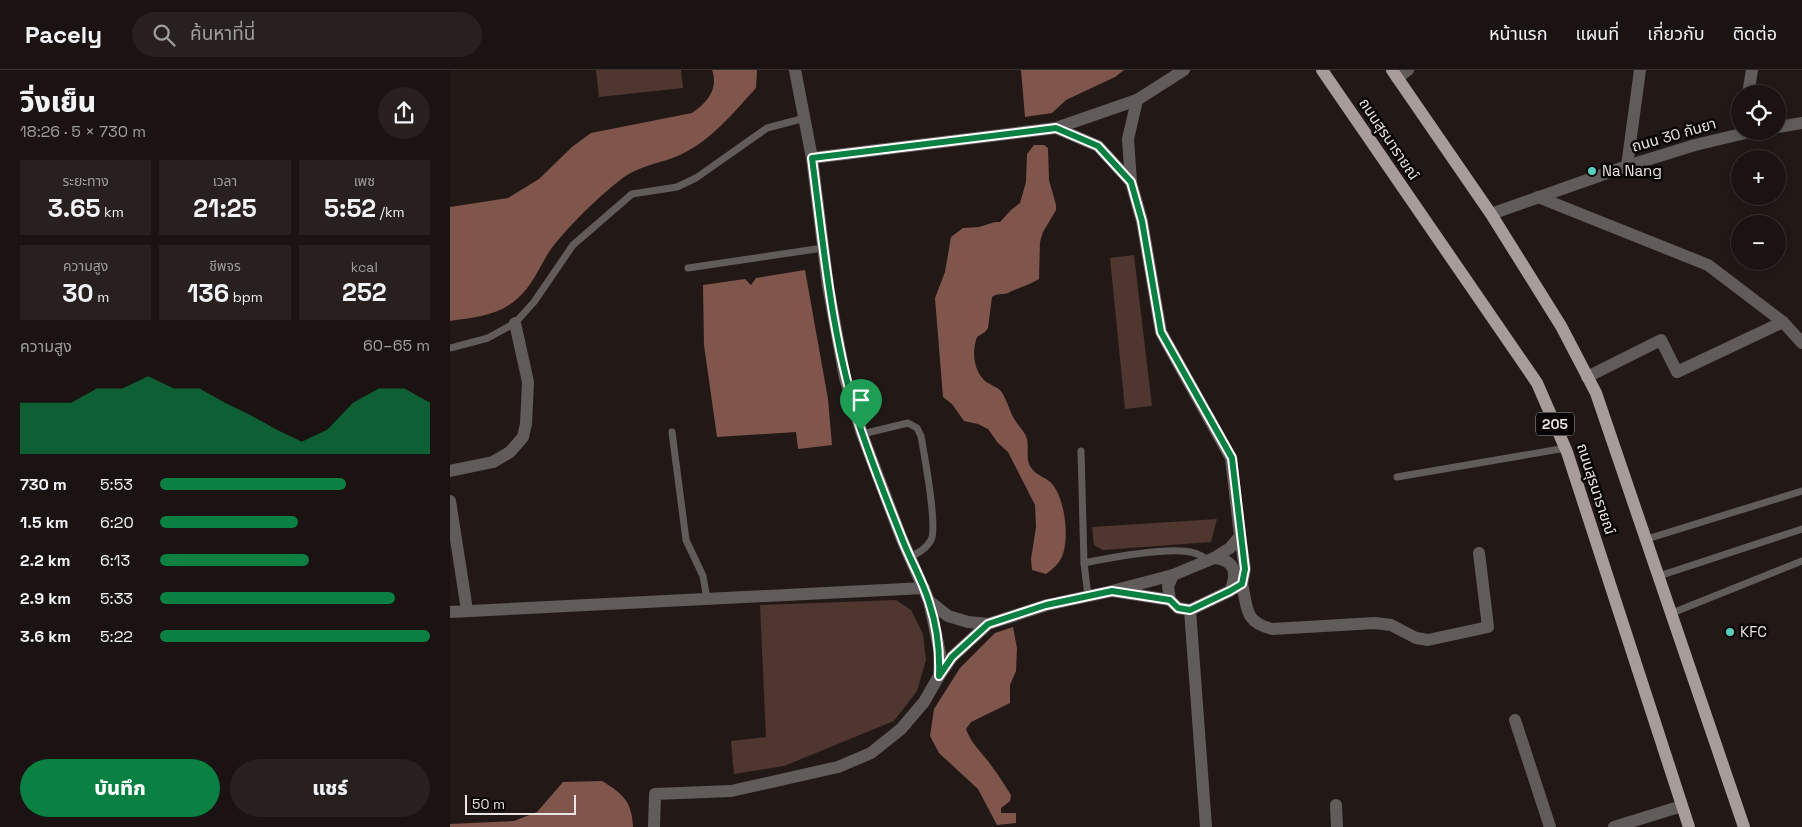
<!DOCTYPE html>
<html lang="th">
<meta charset="utf-8">
<style>
body{margin:0;font-family:"Space Grotesk","Noto Sans Thai",sans-serif;background:#27201f;color:#f1f3f6;height:100vh;display:flex;flex-direction:column;font-size:19px;white-space:nowrap}
*{box-sizing:border-box;margin:0}
p{font-size:16px;color:#9f9e9f}
.icon{flex:none;width:28px;height:28px;fill:none;stroke:currentColor;stroke-width:2;stroke-linecap:round;stroke-linejoin:round}
.map{position:relative;flex:1;overflow:hidden}
.sheet{display:flex;flex-direction:column;background:#1a1311;width:450px}
.sheet>*{flex:none}
.fabs{position:absolute;left:1281px;top:15px;display:grid;gap:10px}
.fabs a{display:grid;place-items:center;width:55px;height:55px;border-radius:50%;background:#1a1311;box-shadow:0 2px 8px #0003,0 0 0 1px #383231;font-size:25px}
.scale{position:absolute;left:15px;bottom:12px;width:111px;box-sizing:border-box;padding-left:5px;border:2px solid #eae4e2;border-top:0;font-size:14px;line-height:18px;white-space:nowrap;color:#eae4e2;-webkit-text-stroke:4px #090605;paint-order:stroke}
.pin{position:absolute;display:grid;place-items:center;width:42px;height:42px;color:#fff;margin:-51px -21px;border-radius:50% 50% 50% 0;rotate:-45deg;box-shadow:0 0 5px #0007}
.pin .icon{rotate:45deg}
.round{display:grid;place-items:center;flex:none;width:52px;height:52px;border-radius:26px;background:#27201f}
.overview{display:flex;align-items:center;justify-content:space-between;height:85px;padding:0 20px}
h1{font-size:28px;font-weight:800;line-height:38px}
.metrics{display:grid;grid-template-columns:repeat(3,1fr);gap:8px;height:85px;padding:5px 20px}
.metrics div{display:grid;align-content:center;border-radius:0px;background:#27201f;text-align:center}
.metrics b{font-size:25px;font-weight:800}
.metrics small{font-size:14px;font-weight:400}
.metrics p{font-size:14px}
.chart{height:140px;padding:10px 20px}
.chart p{display:flex;justify-content:space-between}
.chart svg{width:100%;height:90px;margin-top:5px;fill:#0b8043;opacity:.7}
.button{display:flex;gap:10px;margin-top:auto;padding:10px 20px}
.button a{flex:1;height:58px;border-radius:30px;background:#0b8043;color:#fff;font-size:20px;font-weight:800;line-height:58px;text-align:center}
.button a+a{background:#27201f;color:#f1f3f6}
ul{padding:0 20px;list-style:none;font-size:16px}
li{display:grid;grid-template-columns:80px 60px 1fr;align-items:center;height:38px}
li i{height:12px;border-radius:6px;background:#0b8043}
header{display:flex;align-items:center;gap:30px;box-sizing:border-box;height:70px;padding:0 25px;background:#1a1311;border-bottom:1px solid #383231}
header strong{font-size:24px}
nav{display:flex;gap:28px;margin-inline-start:auto;font-size:18px}
.search{width:350px;height:45px;background:#27201f;display:flex;align-items:center;gap:12px;box-sizing:border-box;padding:0 18px;border-radius:28px;color:#9f9e9f;font-size:19px}
main{display:flex;flex:1;min-height:0}
.map>svg:first-child{display:block}
.green{fill:#4f362f}
.water{fill:#80554b}
.lines{fill:none;stroke-linecap:round;stroke-linejoin:round}
.lane{stroke:#615c5a;stroke-width:7}
.street{stroke:#615c5a;stroke-width:12}
.primary{stroke:#a79c9a;stroke-width:12}
.route-casing{stroke:#fff;stroke-width:10}
.route{stroke:#0b8043;stroke-width:6}
.poi-dot{fill:#58cec0;stroke:#090605;stroke-width:2}
.labels{text-anchor:middle;stroke-width:5;stroke-linejoin:round;paint-order:stroke}
.shield{fill:#090605;stroke:#a6a1a0;stroke-width:1}
.shield-label{font-size:14px;font-weight:bold;fill:#eae4e2}
.street-label{font-size:15px;fill:#eae4e2;stroke:#090605}
.poi-label{font-size:15px;fill:#eae4e2;stroke:#090605;text-anchor:start}
</style>
<header>
<strong>Pacely</strong>
<div class="search"><svg class="icon" aria-label="search" viewBox="0 0 24 24"><circle cx="10" cy="10" r="6"/><path d="M15 15l6 6"/></svg>ค้นหาที่นี่</div>
<nav><a>หน้าแรก</a><a>แผนที่</a><a>เกี่ยวกับ</a><a>ติดต่อ</a></nav>
</header>
<main>
<section class="sheet">
<div class="overview"><div><h1>วิ่งเย็น</h1><p>18:26 · 5 × 730 m</p></div><a class="round"><svg class="icon" aria-label="share" viewBox="0 0 24 24"><path d="M12 15V3M7 8l5-5 5 5M5 13v7h14v-7"/></svg></a></div>
<div class="metrics">
<div><p>ระยะทาง</p><b>3.65<small> km</small></b></div>
<div><p>เวลา</p><b>21:25</b></div>
<div><p>เพซ</p><b>5:52<small> /km</small></b></div>
</div>
<div class="metrics">
<div><p>ความสูง</p><b>30<small> m</small></b></div>
<div><p>ชีพจร</p><b>136<small> bpm</small></b></div>
<div><p>kcal</p><b>252</b></div>
</div>
<div class="chart"><p><span>ความสูง</span>60–65 m</p>
<svg viewBox="0 0 160 44" preserveAspectRatio="none"><path d="M0 44V19L10 19L20 19L30 12L40 12L50 6L60 12L70 12L80 19L90 25L100 32L110 38L120 32L130 19L140 12L150 12L160 19V44z"/></svg>
</div>
<ul>
<li><b>730 m</b>5:53<i style="width:69%"></i></li>
<li><b>1.5 km</b>6:20<i style="width:51%"></i></li>
<li><b>2.2 km</b>6:13<i style="width:55%"></i></li>
<li><b>2.9 km</b>5:33<i style="width:87%"></i></li>
<li><b>3.6 km</b>5:22<i style="width:100%"></i></li>
</ul>
<div class="button"><a>บันทึก</a><a>แชร์</a></div>
</section>
<div class="map">
<svg width="1352" height="757" viewBox="0 0 1352 757">
<rect width="100%" height="100%" fill="#221917"/>
<!-- green -->
<g class="green">
<path d="M146,0H231L233,18L149,27Z"/>
<path d="M684,185L702,336L675,339L660,188Z"/>
<path d="M767,449L761,472L653,480L644,475L642,457Z"/>
<path d="M446,530L461,540L473,564L476,590L467,621L444,651L334,696L284,704L281,671L316,667L310,535Z"/>
</g>
<!-- water -->
<g class="water">
<path d="M262,0H307L306,18C283,43 262,70 230,85C212,93 191,95 174,107C151,124 115,159 99,182C89,198 82,216 67,229C48,246 24,247 0,251V137L58,128L89,109L122,77L141,63L242,43C257,33 269,19 262,0Z"/>
<path d="M571,0H674L665,7L616,30L602,43L575,47Z"/>
<path d="M584,75H594L598,78L599,110L606,135V140L593,162L590,172L589,209C579,215 568,218 558,223C552,225 547,223 542,227L538,258L535,262L527,267C522,280 523,299 534,310C538,314 545,316 550,320C556,327 559,339 563,347C567,354 573,360 576,366C580,376 575,386 580,396C585,406 597,407 603,415C615,431 619,465 613,484C610,493 603,499 596,504L582,500L581,489L586,457L585,435L558,382L548,373L538,359L528,354L514,351L502,334L493,327L485,228L495,202L501,167L513,158L529,157L545,152H550L561,140L570,133L576,112L577,84Z"/>
<path d="M355,200L378,329L382,375L348,379L346,362L267,367L254,275L253,215L295,209L301,215L306,208Z"/>
<path d="M563,557L567,578L566,601L560,615V633L521,652L516,659C522,676 534,684 543,698C550,707 555,716 561,725L560,731L551,738V743H566V753L547,755L528,719L489,683L480,666L484,639L510,598L545,563Z"/>
<path d="M152,711C173,724 182,731 183,757H0V754L64,751L87,742L113,712Z"/>
</g>
<g class="lines">
<!-- lane -->
<g class="lane">
<path d="M238,198L373,178"/>
<path d="M0,278L38,268L65,253L84,232L123,175L182,124L227,117L246,108L317,58L355,48"/>
<path d="M222,362L236,470L253,506L257,529"/>
<path d="M412,364L458,353L467,358L471,366C474,384 488,457 481,470C476,479 468,483 460,487"/>
<path d="M631,381L634,493"/>
<path d="M947,407L1116,378"/>
<path d="M1197,469L1352,421"/>
<path d="M1209,506L1352,459"/>
<path d="M638,526L634,493C658,488 722,476 744,483C749,484 753,487 758,490"/>
<path d="M1222,543L1352,491"/>
</g>
<!-- street -->
<g class="street">
<path d="M345,0L362,88L378,216L395,308L412,364L451,467L479,531"/>
<path d="M947,8L958,0"/>
<path d="M1298,24L1302,0"/>
<path d="M687,30L678,69L681,112L692,151L711,262L781,388L790,466"/>
<path d="M1328,57L1352,53"/>
<path d="M606,58L648,76L681,112"/>
<path d="M362,88L606,58L687,30L734,0"/>
<path d="M1177,96L1190,0"/>
<path d="M1088,127L1258,195L1333,252L1352,273"/>
<path d="M1041,144L1177,96L1245,75L1304,61"/>
<path d="M1137,307L1211,270L1227,302L1333,252"/>
<path d="M0,401L43,392L60,382L73,367L76,354L78,312L65,253"/>
<path d="M0,431L17,540"/>
<path d="M764,488C785,490 788,503 780,521L740,540L728,538L720,530L718,516L723,505Z"/>
<path d="M764,488L780,478L790,466L795,499L792,514L786,518"/>
<path d="M792,514C798,539 794,552 822,559L925,553L941,555L966,568L978,570L1038,557L1029,483"/>
<path d="M720,530L662,521L723,505"/>
<path d="M740,540L756,757"/>
<path d="M0,542L474,518"/>
<path d="M538,554L518,552L498,546L479,531L490,583L489,606L502,587L538,554L597,535L662,521"/>
<path d="M1065,650L1100,757"/>
<path d="M886,735L887,757"/>
<path d="M204,757L205,724L281,721L388,697L421,683L451,659L474,632L489,606"/>
<path d="M1164,757L1232,736"/>
</g>
<!-- primary -->
<g class="primary">
<path d="M872,0L1087,313L1117,382L1239,757"/>
<path d="M942,0L1041,144L1111,256L1146,323L1294,757"/>
</g>
</g>
<g class="lines">
<!-- route casing -->
<g class="route-casing">
<path id="route" d="M606,58L648,76L681,112L692,151L711,262L782,388L795,499L792,514L780,521L740,540L728,538L720,530L662,521L596,535L538,554L502,587L489,606C490,581 487,556 479,532C472,509 459,488 451,466C437,431 423,395 411,360C382,272 374,179 362,88Z"/>
</g>
<!-- route -->
<use href="#route" class="route"/>
</g>
<!-- markers -->
<g class="poi-dot">
<circle cx="1142" cy="101" r="5"/>
<circle cx="1280" cy="562" r="5"/>
</g>
<g class="labels">
<!-- shield labels -->
<rect class="shield" x="1086" y="342.5" width="38" height="23" rx="4"/>
<g class="shield-label">
<text x="1105" y="359">205</text>
</g>
<!-- street labels -->
<g class="street-label">
<text transform="translate(1224 65) rotate(-16)" y="5">ถนน 30 กันยา</text>
<text transform="translate(939 69) rotate(56)" y="5">ถนนสุรนารายณ์</text>
<text transform="translate(1146 419) rotate(72)" y="5">ถนนสุรนารายณ์</text>
</g>
<!-- poi labels -->
<g class="poi-label">
<text x="1152" y="106">Na Nang</text>
<text x="1290" y="567">KFC</text>
</g>
</g>
</svg>
<div class="fabs">
<a><svg class="icon" aria-label="locate" viewBox="0 0 24 24"><circle cx="12" cy="12" r="6"/><path d="M12 2v4M12 18v4M2 12h4M18 12h4"/></svg></a>
<a>+</a>
<a>−</a>
</div>
<div class="scale">50 m</div>
<div class="pin" style="left:411px;top:360px;background:#1e9e55"><svg class="icon" aria-label="arrive" viewBox="0 0 24 24"><path d="M6 21V4h12l-3 4 3 4H6"/></svg></div>
</div>
</main>
